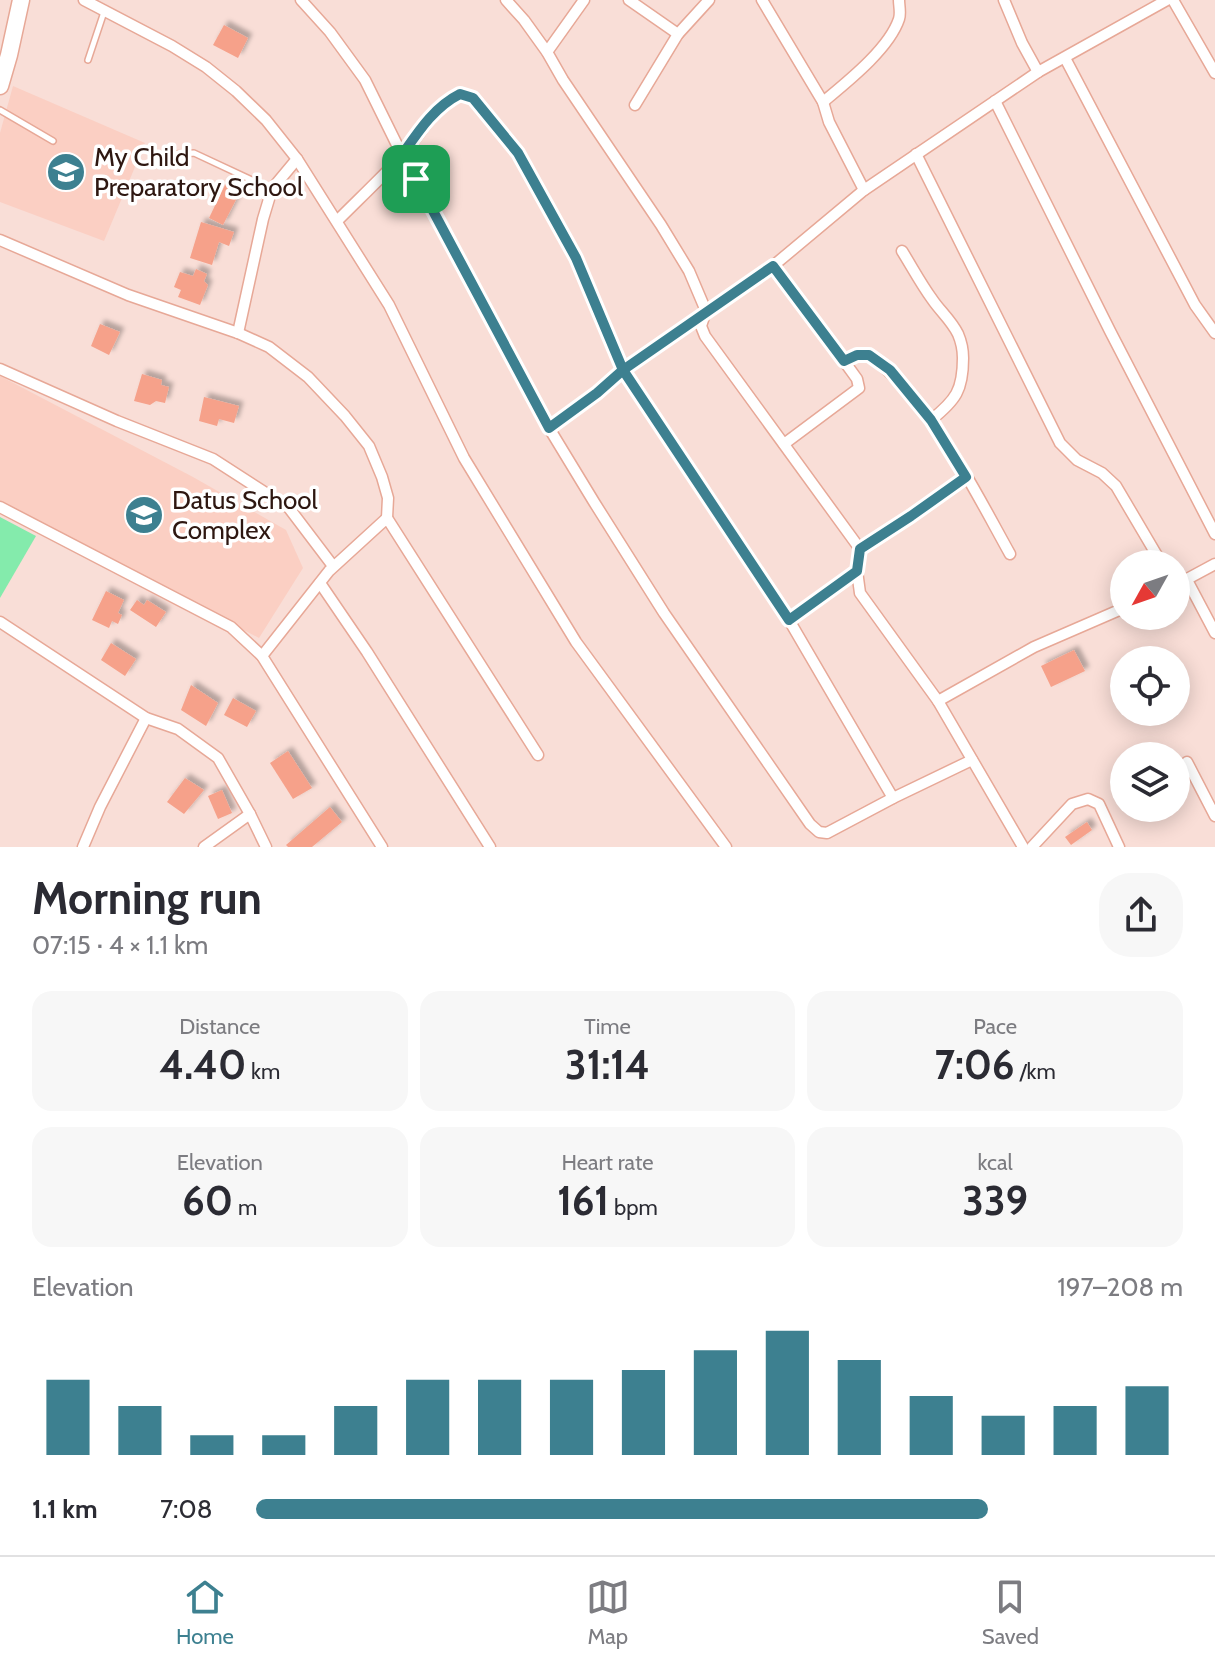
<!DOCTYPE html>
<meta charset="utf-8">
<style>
body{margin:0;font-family:Cabin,sans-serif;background:#f7f7f7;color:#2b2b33;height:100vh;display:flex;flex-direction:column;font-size:30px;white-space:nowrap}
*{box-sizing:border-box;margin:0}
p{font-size:26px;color:#7c7c81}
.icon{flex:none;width:44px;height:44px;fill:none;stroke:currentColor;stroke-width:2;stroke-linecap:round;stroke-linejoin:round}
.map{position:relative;height:847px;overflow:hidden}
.details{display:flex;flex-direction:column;background:#fff;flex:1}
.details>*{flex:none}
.needle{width:52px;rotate:230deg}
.controls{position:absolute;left:1110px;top:550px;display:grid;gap:16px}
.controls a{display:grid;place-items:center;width:80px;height:80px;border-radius:50%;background:#fff;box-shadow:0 4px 20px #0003;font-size:40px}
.pin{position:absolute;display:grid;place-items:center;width:68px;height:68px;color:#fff;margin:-34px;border-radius:16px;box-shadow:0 4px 12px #0006}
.round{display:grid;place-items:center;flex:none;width:84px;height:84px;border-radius:32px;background:#f7f7f7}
.overview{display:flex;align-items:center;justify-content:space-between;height:136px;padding:0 32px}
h1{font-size:44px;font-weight:700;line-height:60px}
.metrics{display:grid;grid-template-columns:repeat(3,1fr);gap:12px;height:136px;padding:8px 32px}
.metrics div{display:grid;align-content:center;border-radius:20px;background:#f7f7f7;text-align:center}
.metrics b{font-size:40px;font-weight:700}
.metrics small{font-size:22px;font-weight:400}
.metrics p{font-size:22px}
.chart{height:224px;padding:16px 32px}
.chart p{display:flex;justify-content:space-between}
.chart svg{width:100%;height:144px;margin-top:8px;stroke:#3d8090;stroke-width:6}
ul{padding:0 32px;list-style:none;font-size:26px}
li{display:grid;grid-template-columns:128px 96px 1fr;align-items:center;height:60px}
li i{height:20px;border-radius:10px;background:#3d8090}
.tabs{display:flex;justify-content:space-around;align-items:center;height:112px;border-top:2px solid #e1e1e2;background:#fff;font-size:22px;color:#7c7c81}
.tabs a{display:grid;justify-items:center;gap:4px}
.tabs .active{color:#3d8090}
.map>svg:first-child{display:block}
.built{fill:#fbcfc3}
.pitch{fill:#84ebac}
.building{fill:#f6a18a;filter:url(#shadow)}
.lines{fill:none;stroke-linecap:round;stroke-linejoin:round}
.service-casing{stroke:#e7a897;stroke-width:8}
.minor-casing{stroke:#e7a897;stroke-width:13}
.primary-casing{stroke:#e7a897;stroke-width:19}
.service{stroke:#fff;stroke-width:5}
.minor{stroke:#fff;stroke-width:10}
.primary{stroke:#fff;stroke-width:16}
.route-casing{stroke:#fff;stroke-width:16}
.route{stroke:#3d8090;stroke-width:10}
.labels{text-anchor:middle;stroke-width:7;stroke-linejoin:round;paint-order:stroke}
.poi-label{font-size:26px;fill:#2e1711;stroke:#fff;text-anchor:start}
</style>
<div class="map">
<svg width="1215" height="847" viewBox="0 0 1215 847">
<defs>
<filter id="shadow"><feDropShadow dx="4.5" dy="-4.5" stdDeviation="2" flood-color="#0004"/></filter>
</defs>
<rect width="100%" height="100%" fill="#f9ded7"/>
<!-- built -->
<g class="built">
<path d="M13,86L145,143L104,241L0,202V133Z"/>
<path d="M0,376L193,477L286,530L303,568L259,638L0,501Z"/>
</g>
<!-- pitch -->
<path class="pitch" d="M0,517L36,536L0,598Z"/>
<!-- building -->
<g class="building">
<path d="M224,25L248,38L238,58L213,45Z"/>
<path d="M226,183L241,190L223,225L209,218Z"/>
<path d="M201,222L234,232L229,246L219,242L212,265L190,258Z"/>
<path d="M196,269L207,274L204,281L208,285L200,305L178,297L181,290L174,287L180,272L193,276Z"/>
<path d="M100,324L120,332L109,355L91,346Z"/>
<path d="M142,374L162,380L161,385L169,387L165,403L156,401L150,405L134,401Z"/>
<path d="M204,397L239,406L234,423L219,419L217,426L199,421Z"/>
<path d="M106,591L124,600L118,613L122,615L118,624L112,621L109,628L92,620Z"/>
<path d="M137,600L144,605L147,600L166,612L156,627L130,610Z"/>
<path d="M111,643L136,659L125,676L101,660Z"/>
<path d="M1074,650L1085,671L1051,687L1041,666Z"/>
<path d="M191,685L218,703L206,726L181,710Z"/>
<path d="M233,698L256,711L247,727L224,715Z"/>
<path d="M288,751L312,788L293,799L270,763Z"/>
<path d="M185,778L204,790L184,814L167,802Z"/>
<path d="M222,790L232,813L218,819L208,796Z"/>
<path d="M330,807L342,822L312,847H288L286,845Z"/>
<path d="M1087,822L1092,830L1071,845L1065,837Z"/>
</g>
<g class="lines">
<!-- service casing -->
<g class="service-casing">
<g id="service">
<path d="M88,60L104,12"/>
<path d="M0,110L53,141"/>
<path d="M158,155L194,153L271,189"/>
</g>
</g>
<!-- minor casing -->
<g class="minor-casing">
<g id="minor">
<path d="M84,0L172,46L206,67L236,91L266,120L297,159L389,305L464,458L576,642L726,847"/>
<path d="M301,0L330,32L365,80L402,155L432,207L549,428L594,502L664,613L810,824L819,832L827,833L893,798L972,760"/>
<path d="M506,0L524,20L547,52L563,80L661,225L689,271L706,311L701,326L705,336L860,549L857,571L860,593L938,701L1023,847"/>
<path d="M629,0L678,34"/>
<path d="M762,0L823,102L829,122L864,190"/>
<path d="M1004,0L1022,43L1038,72"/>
<path d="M1173,0L1215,73"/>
<path d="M547,52L584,0"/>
<path d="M1065,58L1195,305L1215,333"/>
<path d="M995,101L1110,331L1215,534"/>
<path d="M823,102C847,82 889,49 899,19C901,13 899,6 899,0"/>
<path d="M635,105L678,34L709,0"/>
<path d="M916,154L1060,443L1077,460L1102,473L1116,486L1162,564"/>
<path d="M337,221C358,200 380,179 400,158C420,136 432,108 460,94L473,98L518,153L576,258L623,370L789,620L893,798"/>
<path d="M0,240L128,295L238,333L269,347L308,377L345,416L369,446L382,477L388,498L387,518"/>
<path d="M902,251C912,267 921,284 932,299C940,311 951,320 958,334C961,341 963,350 963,358C963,390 956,400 931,420"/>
<path d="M773,266L844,361L857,379L859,388L784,444"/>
<path d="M238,333L263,219L272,189L297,159"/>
<path d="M844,361L857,355H869C932,402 972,486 1010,554"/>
<path d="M0,369L117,421L213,459L289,508L333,566"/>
<path d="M549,428L597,393L623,370L773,266L864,190L1038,72L1167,0"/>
<path d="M0,507L231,627L262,656L382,847"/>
<path d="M860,549L911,516L966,477"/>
<path d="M1187,580L1215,633"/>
<path d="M320,583L367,652L490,847"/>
<path d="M1176,585L1215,564"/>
<path d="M789,620L857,571"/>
<path d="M0,622L146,718L178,729L218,758L250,814L266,847"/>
<path d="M262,656L329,571L387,518L538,755"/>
<path d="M938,701L1034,647L1124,608"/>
<path d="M1187,762L1215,816"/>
<path d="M83,847L100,807L146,718"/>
<path d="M204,847L250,814"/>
<path d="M1032,847L1072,804L1088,799L1099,804L1119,847"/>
</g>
</g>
<!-- primary casing -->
<g class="primary-casing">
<path id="primary" d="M0,86L9,55L21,0"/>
</g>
<!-- service -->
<use href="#service" class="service"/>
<!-- minor -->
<use href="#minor" class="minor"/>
<!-- primary -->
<use href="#primary" class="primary"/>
</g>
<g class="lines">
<!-- route casing -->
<g class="route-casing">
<path id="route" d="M416,179L402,155C418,132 434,107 460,94L473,98L518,153L576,258L623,370L789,620L857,571L860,549L911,516L966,477L931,420L890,370L869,355H857L844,361L773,266L623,370L597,393L549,428L416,179"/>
</g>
<!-- route -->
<use href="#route" class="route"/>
</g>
<!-- icons -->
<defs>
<g id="school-disc" transform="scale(2)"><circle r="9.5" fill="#3d8090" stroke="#fff"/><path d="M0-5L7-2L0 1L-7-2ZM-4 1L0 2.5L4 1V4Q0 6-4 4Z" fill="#fff"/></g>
</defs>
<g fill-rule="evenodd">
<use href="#school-disc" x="66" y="172"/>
<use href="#school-disc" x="144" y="515"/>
</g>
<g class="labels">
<!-- poi labels -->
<g class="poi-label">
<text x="94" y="166">My Child<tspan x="94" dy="30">Preparatory School</tspan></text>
<text x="172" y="509">Datus School<tspan x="172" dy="30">Complex</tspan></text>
</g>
</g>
</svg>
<div class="controls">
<a><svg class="needle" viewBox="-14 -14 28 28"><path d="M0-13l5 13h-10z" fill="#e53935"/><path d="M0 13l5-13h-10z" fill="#7c7c81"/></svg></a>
<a><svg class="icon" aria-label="locate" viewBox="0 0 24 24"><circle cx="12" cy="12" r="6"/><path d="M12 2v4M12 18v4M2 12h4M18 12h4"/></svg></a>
<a><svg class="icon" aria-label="layers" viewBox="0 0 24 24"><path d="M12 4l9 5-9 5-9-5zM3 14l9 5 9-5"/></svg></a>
</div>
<div class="pin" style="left:416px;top:179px;background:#1e9e55"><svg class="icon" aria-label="arrive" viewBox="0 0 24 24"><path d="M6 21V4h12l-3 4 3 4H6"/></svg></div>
</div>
<section class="details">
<div class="overview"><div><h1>Morning run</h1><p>07:15 · 4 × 1.1 km</p></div><a class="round"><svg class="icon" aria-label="share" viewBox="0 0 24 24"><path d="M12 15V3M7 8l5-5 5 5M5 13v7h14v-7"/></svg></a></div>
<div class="metrics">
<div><p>Distance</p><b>4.40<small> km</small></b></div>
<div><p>Time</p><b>31:14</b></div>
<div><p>Pace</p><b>7:06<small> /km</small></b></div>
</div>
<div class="metrics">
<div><p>Elevation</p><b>60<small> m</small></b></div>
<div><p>Heart rate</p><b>161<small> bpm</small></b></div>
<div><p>kcal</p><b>339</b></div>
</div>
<div class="chart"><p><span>Elevation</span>197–208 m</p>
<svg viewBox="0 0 160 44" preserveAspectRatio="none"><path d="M5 44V21M15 44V29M25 44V38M35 44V38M45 44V29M55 44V21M65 44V21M75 44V21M85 44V18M95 44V12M105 44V6M115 44V15M125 44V26M135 44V32M145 44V29M155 44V23"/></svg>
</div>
<ul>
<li><b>1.1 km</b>7:08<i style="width:79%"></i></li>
</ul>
</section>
<nav class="tabs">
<a class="active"><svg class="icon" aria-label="home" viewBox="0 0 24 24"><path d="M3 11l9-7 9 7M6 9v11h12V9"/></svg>Home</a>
<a><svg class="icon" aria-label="map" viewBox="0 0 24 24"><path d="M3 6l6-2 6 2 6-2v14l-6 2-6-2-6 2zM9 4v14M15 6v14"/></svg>Map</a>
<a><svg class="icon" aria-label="saved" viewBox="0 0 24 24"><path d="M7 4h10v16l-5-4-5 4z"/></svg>Saved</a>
</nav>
